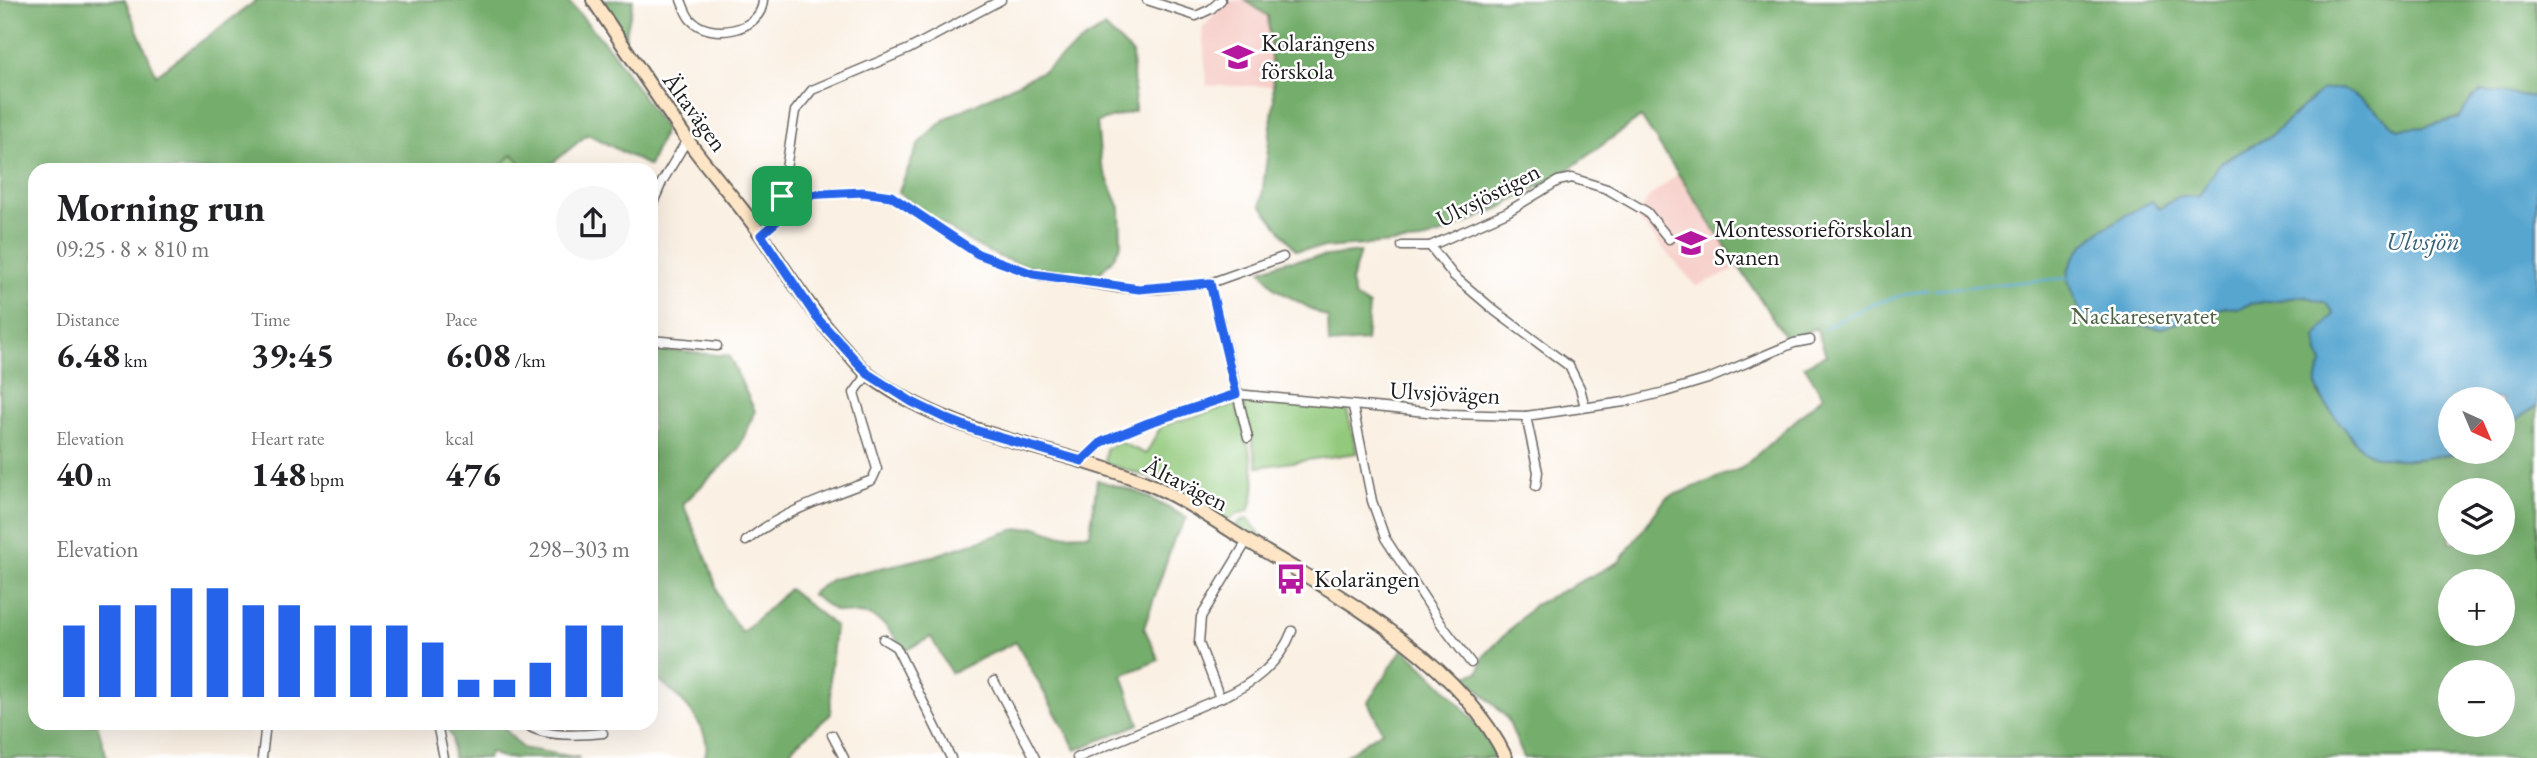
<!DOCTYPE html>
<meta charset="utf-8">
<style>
body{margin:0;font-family:"EB Garamond",serif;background:#f6f6f6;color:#202124;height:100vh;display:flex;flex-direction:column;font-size:26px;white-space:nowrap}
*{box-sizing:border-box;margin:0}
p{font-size:23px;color:#757577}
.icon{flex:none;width:38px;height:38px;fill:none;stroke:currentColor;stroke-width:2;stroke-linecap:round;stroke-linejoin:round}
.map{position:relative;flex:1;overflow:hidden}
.panel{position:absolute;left:28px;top:163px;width:630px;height:567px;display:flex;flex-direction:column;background:#fff;border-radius:21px;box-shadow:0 7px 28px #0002}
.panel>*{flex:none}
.needle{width:46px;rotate:136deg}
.controls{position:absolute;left:2438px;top:387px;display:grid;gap:14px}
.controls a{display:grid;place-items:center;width:77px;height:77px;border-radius:50%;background:#fff;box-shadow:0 7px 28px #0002;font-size:35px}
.pin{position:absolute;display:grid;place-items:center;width:60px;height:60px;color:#fff;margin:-30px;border-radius:14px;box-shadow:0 4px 10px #0006}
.round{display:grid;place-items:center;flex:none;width:74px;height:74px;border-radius:37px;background:#f6f6f6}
.overview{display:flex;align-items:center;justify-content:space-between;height:119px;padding:0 28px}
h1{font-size:38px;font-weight:700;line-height:52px}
.figures{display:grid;grid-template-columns:repeat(3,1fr);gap:10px;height:119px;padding:7px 28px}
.figures div{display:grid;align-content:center}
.figures b{font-size:35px;font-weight:700}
.figures small{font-size:19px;font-weight:400}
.figures p{font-size:19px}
.chart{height:196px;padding:14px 28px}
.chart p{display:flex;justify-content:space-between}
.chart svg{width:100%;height:126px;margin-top:7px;stroke:#2563eb;stroke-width:6}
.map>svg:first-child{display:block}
.built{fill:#f7d0cb}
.green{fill:#92c97c;stroke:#57724c;stroke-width:2}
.forest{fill:#75ad6c;stroke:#486444;stroke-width:2;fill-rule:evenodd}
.water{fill:#56a6d0;stroke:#396176;stroke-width:2}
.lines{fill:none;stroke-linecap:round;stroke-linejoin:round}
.stream{stroke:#56a6d0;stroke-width:2.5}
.minor-casing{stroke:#6a6662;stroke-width:11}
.secondary-casing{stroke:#6a6662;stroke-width:16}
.minor{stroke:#fff;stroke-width:8}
.secondary{stroke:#fde5c5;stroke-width:12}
.route-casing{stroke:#fff;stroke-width:14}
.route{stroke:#2563eb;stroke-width:9}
.labels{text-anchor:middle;stroke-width:5;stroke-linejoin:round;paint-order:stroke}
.poi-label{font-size:24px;fill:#1c1c1c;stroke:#fff;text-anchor:start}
.street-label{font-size:24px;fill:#1c1c1c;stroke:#fff}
.park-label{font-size:24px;fill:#4b6142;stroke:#fff}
.water-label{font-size:26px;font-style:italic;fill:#396176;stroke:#fff}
</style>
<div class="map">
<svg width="2537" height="758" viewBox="0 0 2537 758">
<rect width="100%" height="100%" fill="#fff"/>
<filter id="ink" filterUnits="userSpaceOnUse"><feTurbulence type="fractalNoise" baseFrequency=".0143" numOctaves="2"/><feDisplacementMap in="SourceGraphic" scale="14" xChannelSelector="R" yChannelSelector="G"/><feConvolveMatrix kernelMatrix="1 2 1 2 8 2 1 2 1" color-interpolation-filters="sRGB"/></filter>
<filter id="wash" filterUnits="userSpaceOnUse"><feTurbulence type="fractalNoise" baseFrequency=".00686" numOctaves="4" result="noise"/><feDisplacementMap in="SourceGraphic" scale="28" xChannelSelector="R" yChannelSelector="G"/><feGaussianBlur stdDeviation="1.57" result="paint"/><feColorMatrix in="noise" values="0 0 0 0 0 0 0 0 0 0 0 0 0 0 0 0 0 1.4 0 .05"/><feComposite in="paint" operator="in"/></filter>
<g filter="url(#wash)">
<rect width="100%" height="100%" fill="#faf0e3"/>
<!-- built -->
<g class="built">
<path d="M1233,0H1245L1268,16L1273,86H1207L1202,29L1215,13Z"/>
<path d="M1679,173L1740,268L1696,286L1637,218L1648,198Z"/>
</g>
<!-- green -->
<g class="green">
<path d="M513,154L527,170H496Z"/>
<path d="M1250,401L1347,410L1357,453L1258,467L1243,405Z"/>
<path d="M1234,405L1236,406C1244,436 1265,481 1248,511L1237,514L1229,520L1154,479L1105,463L1106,449L1120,442L1146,454L1161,426Z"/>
<path d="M1249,519L1268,546L1236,525L1242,520Z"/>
</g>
<!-- forest -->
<g class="forest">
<path d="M0,0H125L156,75L257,0H567L612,51L665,129L649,166L588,134L544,170H527L513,154L496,170H35V723H97L107,758H0Z"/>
<path d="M598,0H633C632,14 626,25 625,39Z"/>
<path d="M1245,0H2537V97L2482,91L2470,101L2460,117L2425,127L2398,129L2361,99L2322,90L2272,135L2220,163L2198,197L2179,196L2160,209L2086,323L2112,322L2161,328L2225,307L2239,308L2250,304L2305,296L2326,303L2334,314L2318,394L2345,429L2368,453L2411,460L2467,452H2502L2503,430L2537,405V758H1524L1507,718L1465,676L1479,672L1483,657L1534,605L1619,562L1666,498L1742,468L1823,396L1804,366L1826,355L1816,328L1787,340L1641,117L1565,172L1500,208L1444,233L1421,241L1296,250L1261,205L1274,100L1268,16ZM2450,490H2502V542H2450ZM2450,581H2502V634H2450ZM2450,672H2502V724H2450Z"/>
<path d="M1105,27L1132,53L1135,111L1097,122L1101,164L1120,208L1121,245L1112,260L1097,276C1063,272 1027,269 995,255C960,239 929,214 898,193L919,143L946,118L1045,70L1082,41Z"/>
<path d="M1360,252L1351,282L1355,297L1369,306L1366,341L1329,344L1328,318L1275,289L1261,270L1286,261Z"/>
<path d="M655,349L729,356L755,411L738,450L683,504L709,564L722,604L742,633L789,589L835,626L830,679L831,714L793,747L788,758H704C717,731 673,688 651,675V357Z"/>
<path d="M1097,480L1140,493L1187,518L1174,539L1144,628L1159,660L1122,675L1139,724L1076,750L1016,642L951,673L931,637L906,650L885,625L872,616L835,611L811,594L832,579L933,556L1013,530L1036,527L1059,535L1090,534Z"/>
<path d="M1403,648C1438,681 1475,715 1498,758H1342L1382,731L1368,702Z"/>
<path d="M444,723H500L522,748L580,758H502L490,752L487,758H453L452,738Z"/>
</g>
<!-- water -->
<path class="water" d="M2341,88L2361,99L2398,129L2425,127L2459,118L2470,101L2482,91L2537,97V405L2503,430L2502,399H2450V452H2467C2436,456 2401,465 2370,454C2358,449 2339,421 2330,410C2316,391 2312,383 2323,362L2318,354L2316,337L2334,314L2326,303L2305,296L2250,304L2239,308L2225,307L2161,328L2112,322L2085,323C2081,312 2068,288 2068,278C2067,243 2126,215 2152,201L2160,209L2179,196L2198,197L2220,163L2272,135L2322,90Z"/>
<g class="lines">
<!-- stream -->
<g class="stream">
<path d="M1934,290L2068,278"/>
<path d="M1824,329C1859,309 1888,296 1928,290"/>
</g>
</g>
</g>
<g filter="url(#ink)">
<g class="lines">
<!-- minor casing -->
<g class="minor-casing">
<g id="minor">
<path d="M681,0C684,7 686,15 691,20C710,40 762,32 763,0"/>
<path d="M1147,0L1196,16L1211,9L1221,0"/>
<path d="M782,196L864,192L891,196L978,254L1033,274L1118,288L1158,289L1210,283L1283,257"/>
<path d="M651,208L662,182L687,140"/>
<path d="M761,235L778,220L795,111L812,90L909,49L1001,0"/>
<path d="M1402,246H1430"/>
<path d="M1210,283L1248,438"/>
<path d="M651,340L717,346"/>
<path d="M1353,407L1372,501L1385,538L1442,625L1471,663"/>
<path d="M1585,407L1580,388L1569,366L1495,311L1454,276L1430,246L1507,212L1558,181L1572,178L1607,189L1647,212L1669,239"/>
<path d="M1526,416L1538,472L1536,486"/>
<path d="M1082,461L1102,442L1148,423L1236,394L1448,414L1526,416L1624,402L1665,392L1708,379L1794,343L1810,340"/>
<path d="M746,541C783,511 828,497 872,480L877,469L854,393L868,374"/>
<path d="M883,639L896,647L951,758"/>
<path d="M994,681L1035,758"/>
<path d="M1220,698C1251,686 1280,663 1292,631"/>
<path d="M434,723L438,729L444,758"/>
<path d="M525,723C540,738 583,735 603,733"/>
<path d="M832,735L844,758"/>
<path d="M262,758L266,723"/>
<path d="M1077,758L1220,698L1199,643L1201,617L1247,541"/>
</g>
</g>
<!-- secondary casing -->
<g class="secondary-casing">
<path id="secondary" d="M593,0C624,46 654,92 686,138C707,168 732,195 754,225C784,267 810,311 845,349C853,358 861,369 870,376C951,436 1052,446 1144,482C1182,497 1216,522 1251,543C1339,595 1461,662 1506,758"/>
</g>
<!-- minor -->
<use href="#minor" class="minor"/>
<!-- secondary -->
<use href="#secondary" class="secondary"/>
</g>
</g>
<g class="lines" filter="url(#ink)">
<!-- route casing -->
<g class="route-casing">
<path id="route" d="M863,192L891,196L978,254L1033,274L1139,289L1210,283L1236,394L1148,423L1102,442L1082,461L978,431L947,419L912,402L868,374L817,318L761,235L778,220L782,196Z"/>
</g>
<!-- route -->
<use href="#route" class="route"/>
</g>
<!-- icons -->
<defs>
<g id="school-bare" transform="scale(2.415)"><path d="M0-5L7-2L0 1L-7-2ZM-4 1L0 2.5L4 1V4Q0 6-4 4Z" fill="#b5179e" stroke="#fff" stroke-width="2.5" paint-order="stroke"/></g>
<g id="bus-bare" transform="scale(2.415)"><path d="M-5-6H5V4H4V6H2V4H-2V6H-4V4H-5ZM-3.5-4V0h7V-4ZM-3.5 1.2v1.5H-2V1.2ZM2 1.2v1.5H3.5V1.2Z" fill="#b5179e" stroke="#fff" stroke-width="2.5" paint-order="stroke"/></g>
</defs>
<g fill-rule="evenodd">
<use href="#school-bare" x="1238" y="57"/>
<use href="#school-bare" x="1691" y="243"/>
<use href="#bus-bare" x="1291" y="579"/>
</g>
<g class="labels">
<!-- poi labels -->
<g class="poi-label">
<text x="1261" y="51">Kolarängens<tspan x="1261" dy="28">förskola</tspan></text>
<text x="1714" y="237">Montessorieförskolan<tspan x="1714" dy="28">Svanen</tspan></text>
<text x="1314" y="587">Kolarängen</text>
</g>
<!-- street labels -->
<g class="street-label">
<text transform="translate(695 112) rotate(54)" y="8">Ältavägen</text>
<text transform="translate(1488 195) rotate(-27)" y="8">Ulvsjöstigen</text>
<text transform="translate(1445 393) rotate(3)" y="8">Ulvsjövägen</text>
<text transform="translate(1186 484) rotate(27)" y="8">Ältavägen</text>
</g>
<!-- park labels -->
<g class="park-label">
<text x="2144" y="324">Nackareservatet</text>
</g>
<!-- water labels -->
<g class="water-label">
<text x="2423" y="250">Ulvsjön</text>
</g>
</g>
</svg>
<div class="controls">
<a><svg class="needle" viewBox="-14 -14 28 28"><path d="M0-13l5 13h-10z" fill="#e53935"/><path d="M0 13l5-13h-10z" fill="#757577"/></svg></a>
<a><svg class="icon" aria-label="layers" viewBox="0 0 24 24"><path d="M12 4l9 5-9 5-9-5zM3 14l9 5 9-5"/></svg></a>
<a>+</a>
<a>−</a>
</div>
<div class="pin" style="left:782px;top:196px;background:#1e9e55"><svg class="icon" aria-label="arrive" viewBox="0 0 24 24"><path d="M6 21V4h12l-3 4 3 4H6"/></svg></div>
<section class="panel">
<div class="overview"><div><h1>Morning run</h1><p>09:25 · 8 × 810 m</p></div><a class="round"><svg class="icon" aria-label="share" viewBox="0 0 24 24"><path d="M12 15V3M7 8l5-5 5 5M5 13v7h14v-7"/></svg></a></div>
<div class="figures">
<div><p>Distance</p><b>6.48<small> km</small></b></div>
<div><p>Time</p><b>39:45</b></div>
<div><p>Pace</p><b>6:08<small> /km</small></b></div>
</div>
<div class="figures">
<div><p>Elevation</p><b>40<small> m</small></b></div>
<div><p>Heart rate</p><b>148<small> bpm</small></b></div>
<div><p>kcal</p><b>476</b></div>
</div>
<div class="chart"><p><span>Elevation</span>298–303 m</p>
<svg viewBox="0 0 160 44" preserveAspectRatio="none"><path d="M5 44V19M15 44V12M25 44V12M35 44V6M45 44V6M55 44V12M65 44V12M75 44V19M85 44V19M95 44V19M105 44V25M115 44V38M125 44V38M135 44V32M145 44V19M155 44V19"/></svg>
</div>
</section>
</div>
